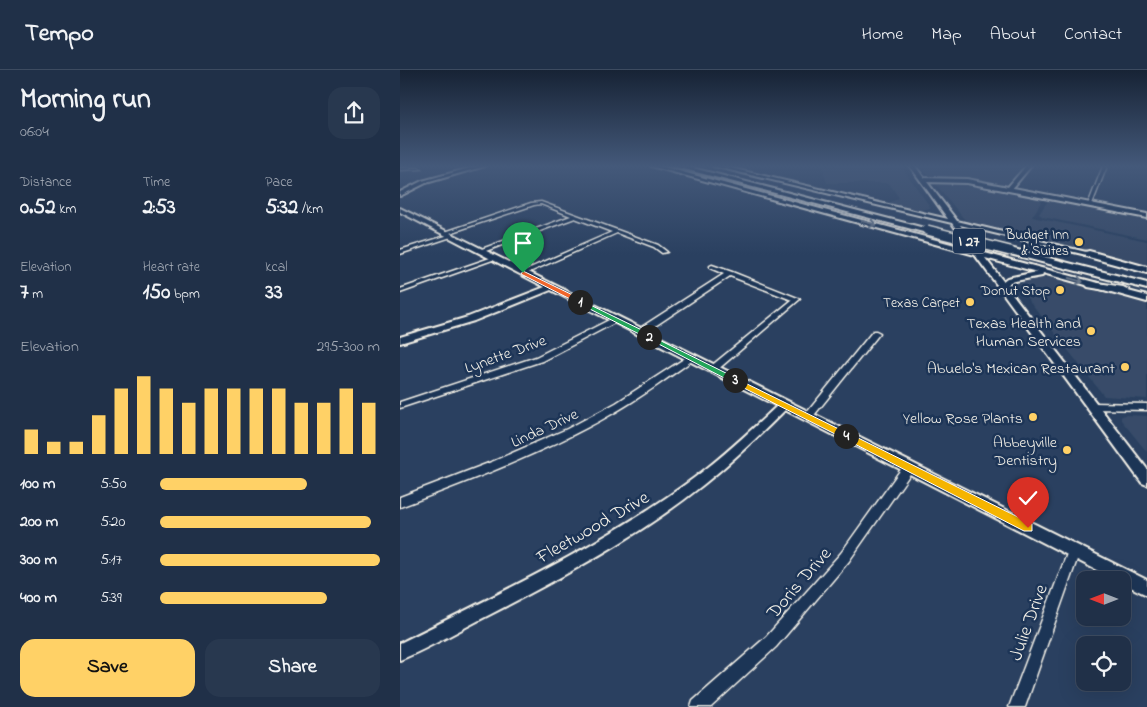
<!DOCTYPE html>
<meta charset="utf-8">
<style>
body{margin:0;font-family:"Indie Flower",sans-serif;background:#28384f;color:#f1f3f6;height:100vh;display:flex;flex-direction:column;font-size:19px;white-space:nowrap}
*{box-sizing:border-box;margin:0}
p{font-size:16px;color:#a2a9b4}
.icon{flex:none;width:28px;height:28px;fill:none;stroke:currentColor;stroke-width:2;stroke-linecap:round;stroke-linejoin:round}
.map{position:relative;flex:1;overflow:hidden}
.details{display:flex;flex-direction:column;background:#203048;width:400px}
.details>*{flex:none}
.needle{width:32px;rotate:270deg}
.controls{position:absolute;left:676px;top:501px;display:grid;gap:10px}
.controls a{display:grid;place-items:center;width:55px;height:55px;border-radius:10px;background:#203048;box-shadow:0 5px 20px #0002,0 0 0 1px #3d4b60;font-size:25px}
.pin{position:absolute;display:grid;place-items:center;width:42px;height:42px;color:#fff;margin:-51px -21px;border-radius:50% 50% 50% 0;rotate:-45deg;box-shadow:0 0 5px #0007}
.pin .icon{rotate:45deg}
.km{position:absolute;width:25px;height:25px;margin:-12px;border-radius:50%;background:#222;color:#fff;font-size:14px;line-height:25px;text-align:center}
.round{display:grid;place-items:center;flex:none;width:52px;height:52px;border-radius:15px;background:#28384f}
.headline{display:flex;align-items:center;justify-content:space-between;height:85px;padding:0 20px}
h1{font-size:28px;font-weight:700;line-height:38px}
.metrics{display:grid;grid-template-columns:repeat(3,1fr);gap:8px;height:85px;padding:5px 20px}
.metrics div{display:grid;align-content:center}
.metrics b{font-size:21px;font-weight:700}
.metrics small{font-size:14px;font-weight:400}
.metrics p{font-size:14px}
.chart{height:140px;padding:10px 20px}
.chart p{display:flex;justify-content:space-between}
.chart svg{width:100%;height:90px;margin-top:5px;stroke:#ffd166;stroke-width:6}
.button{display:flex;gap:10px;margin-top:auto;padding:10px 20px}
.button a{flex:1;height:58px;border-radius:15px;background:#ffd166;color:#111;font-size:20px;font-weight:700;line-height:58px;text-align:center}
.button a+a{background:#28384f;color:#f1f3f6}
ul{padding:0 20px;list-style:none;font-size:16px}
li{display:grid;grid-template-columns:80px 60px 1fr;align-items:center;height:38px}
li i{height:12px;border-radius:6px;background:#ffd166}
header{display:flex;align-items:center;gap:30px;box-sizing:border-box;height:70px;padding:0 25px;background:#203048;border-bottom:1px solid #3d4b60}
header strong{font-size:24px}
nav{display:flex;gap:28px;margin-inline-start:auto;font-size:18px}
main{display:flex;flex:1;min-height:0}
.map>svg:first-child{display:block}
.built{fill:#374c69}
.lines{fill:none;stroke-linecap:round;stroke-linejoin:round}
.minor-casing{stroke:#f4f1e8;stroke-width:3}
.tertiary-casing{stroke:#f4f1e8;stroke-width:4}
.secondary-casing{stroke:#f4f1e8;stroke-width:4}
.motorway-casing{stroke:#f4f1e8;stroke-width:4}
.minor{fill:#1d3557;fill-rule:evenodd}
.tertiary{fill:#1d3557;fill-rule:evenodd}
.secondary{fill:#1d3557;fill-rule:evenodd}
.motorway{fill:#1d3557;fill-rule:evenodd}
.motorway-bridge-casing{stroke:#f4f1e8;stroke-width:12;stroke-linecap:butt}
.motorway-bridge{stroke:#1d3557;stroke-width:9}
.oneway{stroke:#68778a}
.split-1{fill:#f0652b;stroke:#fff}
.split-2{fill:#22a559;stroke:#fff}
.split-3{fill:#22a559;stroke:#fff}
.split-4{fill:#f5b400;stroke:#fff}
.split-5{fill:#f5b400;stroke:#fff}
.poi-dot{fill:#ffd166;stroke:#1d3557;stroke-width:2}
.labels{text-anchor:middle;stroke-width:5;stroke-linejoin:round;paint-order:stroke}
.far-poi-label{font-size:14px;fill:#f4f1e8;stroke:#1d3557;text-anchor:end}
.shield{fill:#1d3557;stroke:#b4b9bc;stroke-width:1}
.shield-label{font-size:15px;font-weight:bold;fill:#f4f1e8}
.poi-label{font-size:16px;fill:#f4f1e8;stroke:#1d3557;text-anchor:end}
.street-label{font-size:16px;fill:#f4f1e8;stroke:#1d3557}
.near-street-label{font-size:19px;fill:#f4f1e8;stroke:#1d3557}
</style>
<header>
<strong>Tempo</strong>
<nav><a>Home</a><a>Map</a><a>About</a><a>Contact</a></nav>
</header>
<main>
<section class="details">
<div class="headline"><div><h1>Morning run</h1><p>06:04</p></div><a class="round"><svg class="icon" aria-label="share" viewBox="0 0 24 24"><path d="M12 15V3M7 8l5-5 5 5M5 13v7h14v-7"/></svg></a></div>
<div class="metrics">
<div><p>Distance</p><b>0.52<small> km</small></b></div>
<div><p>Time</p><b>2:53</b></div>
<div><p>Pace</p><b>5:32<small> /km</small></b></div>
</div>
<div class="metrics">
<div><p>Elevation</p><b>7<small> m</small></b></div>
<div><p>Heart rate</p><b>150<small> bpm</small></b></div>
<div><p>kcal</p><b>33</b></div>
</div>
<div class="chart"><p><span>Elevation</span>295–300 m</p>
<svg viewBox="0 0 160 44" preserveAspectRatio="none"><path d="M5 44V32M15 44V38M25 44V38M35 44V25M45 44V12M55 44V6M65 44V12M75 44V19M85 44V12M95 44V12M105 44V12M115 44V12M125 44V19M135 44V19M145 44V12M155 44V19"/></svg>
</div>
<ul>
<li><b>100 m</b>5:50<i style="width:67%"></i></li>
<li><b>200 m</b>5:20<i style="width:96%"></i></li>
<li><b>300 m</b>5:17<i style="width:100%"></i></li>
<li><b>400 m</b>5:39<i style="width:76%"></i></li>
</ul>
<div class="button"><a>Save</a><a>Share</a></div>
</section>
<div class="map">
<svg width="747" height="637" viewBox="0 0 747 637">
<rect width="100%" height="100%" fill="#2a4060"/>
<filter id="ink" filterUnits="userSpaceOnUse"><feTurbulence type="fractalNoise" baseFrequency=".02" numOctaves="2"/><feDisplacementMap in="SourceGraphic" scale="10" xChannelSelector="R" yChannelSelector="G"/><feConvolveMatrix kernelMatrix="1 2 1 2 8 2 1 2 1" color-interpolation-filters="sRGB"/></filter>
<g filter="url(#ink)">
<!-- built -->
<g class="built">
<path d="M422,96H501L531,138L515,141L485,135L499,128L489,113H427Z"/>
<path d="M520,96H623L607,114H602L561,108L530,107Z"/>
<path d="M535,113L570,115L643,129L632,147L747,171V195L576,155L564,149Z"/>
<path d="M649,129L747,149V169L643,147L639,144Z"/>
<path d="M636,207L653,208L747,233V329L704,326L620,219L619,216L624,210Z"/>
<path d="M724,345L747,346V382L721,350V347Z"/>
</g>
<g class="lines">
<!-- minor casing -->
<g class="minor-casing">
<g id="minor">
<path d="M703,96H707L692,134L688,135Z"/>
<path d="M0,98H19L21,99L0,100Z"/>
<path d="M141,132L258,175L267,182L262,183L254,177L217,163L125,204H121V202L212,162L175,148L83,182H79V180L171,146L141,134L134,135L47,164L42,163L131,133Z"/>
<path d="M49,165L54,166L0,184V180Z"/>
<path d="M93,187L98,188L0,223V219Z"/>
<path d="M312,195L332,202L400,229L316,301L313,302L309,299L310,297L392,230L330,206L243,264H237L236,262L237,260L324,204L310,198V196Z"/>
<path d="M213,248H219L220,250L142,291L0,338V332L136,287Z"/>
<path d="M473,261H476L480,263L411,349H405L403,347L405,345Z"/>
<path d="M290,285L294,288L293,290C266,309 239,329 210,345C146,382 69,411 0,437V427L94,391L167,359L216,333Z"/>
<path d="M692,333L747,334V340L692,339L689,338L687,336L689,334Z"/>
<path d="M508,394L512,395L513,398L512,401L449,491L376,577L311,637H291L293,631L366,567L441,483L504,395Z"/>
<path d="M674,475L678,477L680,481L625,637H609L668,481L670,477Z"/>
</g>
</g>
<!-- tertiary casing -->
<g class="tertiary-casing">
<g id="tertiary">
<path d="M77,96H85L26,113L0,126V122L22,111Z"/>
<path d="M626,96H631L611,120H607V118Z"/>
<path d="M0,138L747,510V525L722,513V510H716L385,340C359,366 333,391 304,414C240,466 164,506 91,544C61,559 31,577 0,590V573C100,523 203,475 294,408C324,386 350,361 377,336L151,220L74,251L0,273V267L68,247L145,217L0,142Z"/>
</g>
</g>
<!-- secondary casing -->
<g class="secondary-casing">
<path id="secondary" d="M251,96H260L570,179L552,153L313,96H322L548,149L510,96H515L524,108L567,109L747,144V148L567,113L527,112L557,151L703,186L699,188L560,155L581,182L747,226V232L643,203L642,206L610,212L607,217L747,399V415L742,413L575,185ZM585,188L637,202L607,208L603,211Z"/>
</g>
<!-- motorway casing -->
<g class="motorway-casing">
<g id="motorway">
<path d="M273,96H285L532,160L527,163Z"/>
<path d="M610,178L747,213V219L606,183V179Z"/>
<path d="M689,181L747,197V203L685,186V182Z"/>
<path d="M692,212L723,217L729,220L723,223L688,217L686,215Z"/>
</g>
</g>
<!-- minor -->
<use href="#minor" class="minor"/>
<!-- tertiary -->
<use href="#tertiary" class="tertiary"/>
<!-- secondary -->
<use href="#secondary" class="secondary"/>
<!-- motorway -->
<use href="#motorway" class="motorway"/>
<!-- motorway-bridge casing -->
<g class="motorway-bridge-casing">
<path id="motorway-bridge" d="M527,160L610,181"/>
</g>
<!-- motorway-bridge -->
<use href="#motorway-bridge" class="motorway-bridge"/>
</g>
<!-- one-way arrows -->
<defs><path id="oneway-shaft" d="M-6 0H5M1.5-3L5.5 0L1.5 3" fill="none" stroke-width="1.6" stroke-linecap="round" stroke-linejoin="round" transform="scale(1.25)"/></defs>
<g class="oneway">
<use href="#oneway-shaft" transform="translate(469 153) rotate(15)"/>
<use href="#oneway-shaft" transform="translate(676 210) rotate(15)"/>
</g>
</g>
<!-- sky -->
<linearGradient id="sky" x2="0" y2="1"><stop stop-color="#172335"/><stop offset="0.52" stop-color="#44597a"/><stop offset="1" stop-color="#44597a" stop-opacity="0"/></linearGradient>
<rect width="747" height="185" fill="url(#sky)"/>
<!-- split-1 -->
<path class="split-1" d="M123,201L183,230V232L178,233L121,204Z"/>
<!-- split-2 -->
<path class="split-2" d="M180,230L252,265L253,267L247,268L178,233Z"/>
<!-- split-3 -->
<path class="split-3" d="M249,265L338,309L339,310L332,312L247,268Z"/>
<!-- split-4 -->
<path class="split-4" d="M335,308L449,364L451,366L446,370L443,368L332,312L331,310Z"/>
<!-- split-5 -->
<path class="split-5" d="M446,362L632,454V461H624L443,368L441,366Z"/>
<!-- markers -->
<g class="poi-dot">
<circle cx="679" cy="172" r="5"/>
<circle cx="660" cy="220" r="5"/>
<circle cx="570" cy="232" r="5"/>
<circle cx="691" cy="261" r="5"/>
<circle cx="725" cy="297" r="5"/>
<circle cx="633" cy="347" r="5"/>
<circle cx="667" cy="380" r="5"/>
</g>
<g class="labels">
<!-- far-poi labels -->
<g class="far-poi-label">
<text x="669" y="169">Budget Inn<tspan x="669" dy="16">&amp; Suites</tspan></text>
<text x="650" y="225">Donut Stop</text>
<text x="560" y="237">Texas Carpet</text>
</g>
<!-- shield labels -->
<rect class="shield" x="553" y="158.5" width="32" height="25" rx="4"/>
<g class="shield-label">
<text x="569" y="176">I 27</text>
</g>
<!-- poi labels -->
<g class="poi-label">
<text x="681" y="258">Texas Health and<tspan x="681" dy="18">Human Services</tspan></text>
<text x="715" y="303">Abuelo's Mexican Restaurant</text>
<text x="623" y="353">Yellow Rose Plants</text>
<text x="657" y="377">Abbeyville<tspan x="657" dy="18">Dentistry</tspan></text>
</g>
<!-- street labels -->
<g class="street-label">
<text transform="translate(105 283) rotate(-20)" y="6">Lynette Drive</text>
<text transform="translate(144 357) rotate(-25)" y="6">Linda Drive</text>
</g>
<!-- near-street labels -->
<g class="near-street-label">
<text transform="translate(192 456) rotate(-30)" y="7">Fleetwood Drive</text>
<text transform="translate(398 512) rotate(-49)" y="7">Doris Drive</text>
<text transform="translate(627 552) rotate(-70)" y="7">Julie Drive</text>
</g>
</g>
</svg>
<div class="controls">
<a><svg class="needle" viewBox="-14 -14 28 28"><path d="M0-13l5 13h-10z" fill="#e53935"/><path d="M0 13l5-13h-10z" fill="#a2a9b4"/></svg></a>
<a><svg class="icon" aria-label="locate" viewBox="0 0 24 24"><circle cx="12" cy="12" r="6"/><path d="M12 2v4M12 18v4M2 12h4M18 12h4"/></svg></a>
</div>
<div class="pin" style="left:123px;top:203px;background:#1e9e55"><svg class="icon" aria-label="arrive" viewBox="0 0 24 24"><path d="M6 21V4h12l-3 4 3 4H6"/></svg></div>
<div class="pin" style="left:628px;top:458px;background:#d93025"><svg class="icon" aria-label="check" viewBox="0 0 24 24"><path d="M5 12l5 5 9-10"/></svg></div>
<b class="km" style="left:180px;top:232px">1</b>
<b class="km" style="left:249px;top:267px">2</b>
<b class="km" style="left:335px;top:310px">3</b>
<b class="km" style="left:446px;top:366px">4</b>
</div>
</main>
